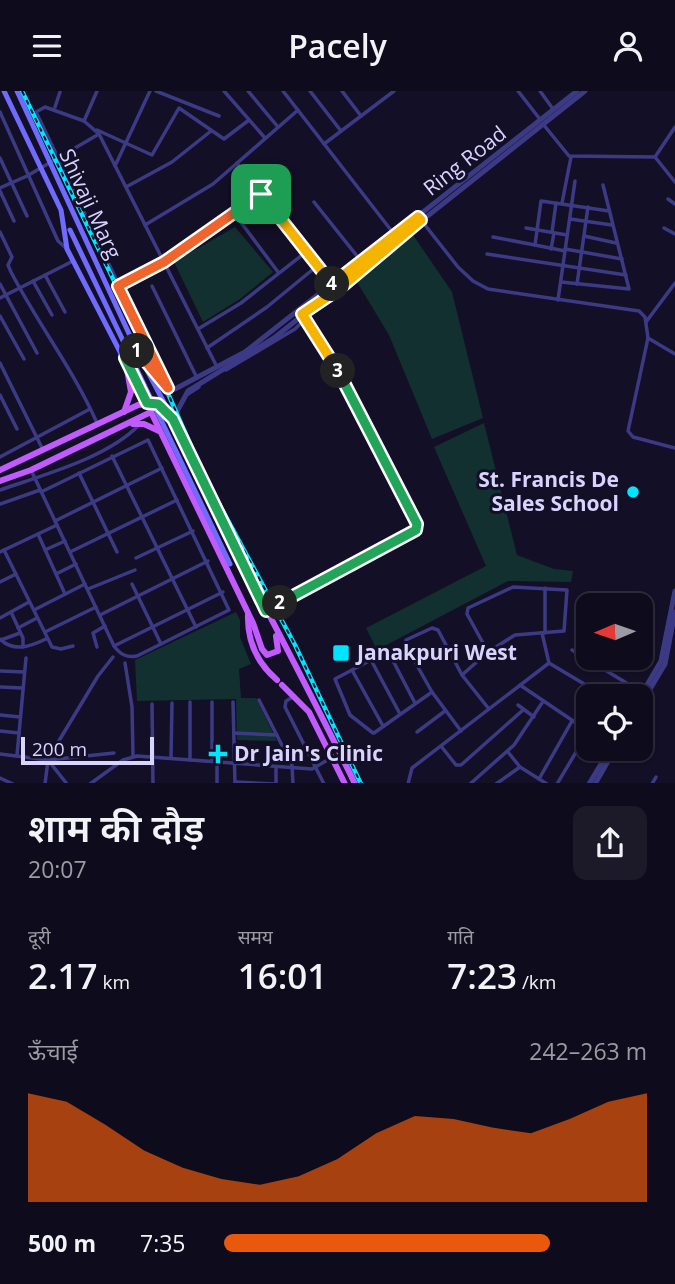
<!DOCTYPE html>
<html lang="hi">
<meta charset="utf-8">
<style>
body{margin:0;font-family:"Open Sans","Noto Sans Devanagari",sans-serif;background:#1c1929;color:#f1f3f6;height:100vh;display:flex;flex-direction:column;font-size:26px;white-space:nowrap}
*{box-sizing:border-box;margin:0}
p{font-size:23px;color:#9b9ba3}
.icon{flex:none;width:38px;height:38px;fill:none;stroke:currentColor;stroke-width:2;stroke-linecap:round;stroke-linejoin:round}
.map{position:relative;height:692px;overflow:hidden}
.panel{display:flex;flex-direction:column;background:#0e0b1c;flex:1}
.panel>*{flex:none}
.needle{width:46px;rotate:268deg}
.controls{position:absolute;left:576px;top:502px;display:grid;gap:14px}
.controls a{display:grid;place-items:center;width:77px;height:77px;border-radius:14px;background:#0e0b1c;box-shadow:0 2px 5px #0004,0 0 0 2px #2e2b3b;font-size:35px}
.scale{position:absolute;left:21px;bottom:18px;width:133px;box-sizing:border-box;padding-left:7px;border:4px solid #d9d4ff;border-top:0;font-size:19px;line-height:24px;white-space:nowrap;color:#d9d4ff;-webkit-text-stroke:5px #130f26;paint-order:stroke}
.pin{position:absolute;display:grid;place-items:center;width:60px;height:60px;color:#fff;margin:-30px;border-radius:14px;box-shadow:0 4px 10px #0006}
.km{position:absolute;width:35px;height:35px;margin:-18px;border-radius:50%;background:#222;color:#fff;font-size:19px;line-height:35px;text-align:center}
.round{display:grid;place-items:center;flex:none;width:74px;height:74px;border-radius:14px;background:#1c1929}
.head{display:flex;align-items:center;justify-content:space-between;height:119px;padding:0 28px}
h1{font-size:38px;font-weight:600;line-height:52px}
.stats{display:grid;grid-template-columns:repeat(3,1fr);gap:10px;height:119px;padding:7px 28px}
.stats div{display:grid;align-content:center}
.stats b{font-size:35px;font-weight:600}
.stats small{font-size:19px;font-weight:400}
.stats p{font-size:19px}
.chart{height:196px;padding:14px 28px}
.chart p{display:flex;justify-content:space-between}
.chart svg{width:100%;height:126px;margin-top:7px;fill:#ea580c;opacity:.7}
ul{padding:0 28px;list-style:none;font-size:23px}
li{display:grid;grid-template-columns:112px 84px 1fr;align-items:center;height:52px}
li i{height:18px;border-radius:9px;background:#ea580c}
header{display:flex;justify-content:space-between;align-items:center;height:91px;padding:0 28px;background:#0e0b1c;font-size:32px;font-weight:600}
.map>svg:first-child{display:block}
.green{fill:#12302f}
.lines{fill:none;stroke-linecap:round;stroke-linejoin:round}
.minor{stroke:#3d3a85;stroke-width:3.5}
.tertiary{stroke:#3d3a85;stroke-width:5}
.secondary{stroke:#6f6bff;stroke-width:5}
.primary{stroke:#c25bff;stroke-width:6}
.rail-casing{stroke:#00e5ff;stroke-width:4.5}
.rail{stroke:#130f26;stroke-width:2;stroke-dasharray:5;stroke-linecap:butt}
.secondary-bridge{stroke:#6f6bff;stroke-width:5}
.split-1-casing{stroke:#fff;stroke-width:14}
.split-2-casing{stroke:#fff;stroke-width:14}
.split-3-casing{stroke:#fff;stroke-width:14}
.split-4-casing{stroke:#fff;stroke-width:14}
.split-5-casing{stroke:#fff;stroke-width:14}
.split-1{stroke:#f0652b;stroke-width:9}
.split-2{stroke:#22a559;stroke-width:9}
.split-3{stroke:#22a559;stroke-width:9}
.split-4{stroke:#f5b400;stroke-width:9}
.split-5{stroke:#f5b400;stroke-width:9}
.poi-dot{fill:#00e5ff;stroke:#130f26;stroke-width:2.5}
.labels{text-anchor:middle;stroke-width:6;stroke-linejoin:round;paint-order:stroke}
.street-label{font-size:21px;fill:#d9d4ff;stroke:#130f26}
.poi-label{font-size:21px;font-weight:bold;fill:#d9d4ff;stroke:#130f26;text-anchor:start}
</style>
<header><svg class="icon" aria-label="menu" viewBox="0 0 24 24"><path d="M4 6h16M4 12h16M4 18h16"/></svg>Pacely<svg class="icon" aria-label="person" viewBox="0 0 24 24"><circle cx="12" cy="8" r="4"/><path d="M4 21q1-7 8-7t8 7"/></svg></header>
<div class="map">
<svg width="675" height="693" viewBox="0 0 675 693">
<rect width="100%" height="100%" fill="#130f26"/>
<!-- green -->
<g class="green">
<path d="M235,136L273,181L240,208L203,231L174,171Z"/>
<path d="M413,144L452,201L483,327L432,348L389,244L357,191Z"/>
<path d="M484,332L517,464L554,478L573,480L571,491L508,490L377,559L366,537L486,475L434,356Z"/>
<path d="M236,521L240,529V546L251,573L239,578L241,607H256L277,650L237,649L236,608L137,610L135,569Z"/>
</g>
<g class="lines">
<!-- minor -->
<g class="minor">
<path d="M156,0L219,25"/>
<path d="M224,0L265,47"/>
<path d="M248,0L278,36"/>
<path d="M283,0L394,143"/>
<path d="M310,0L341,40"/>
<path d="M342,0L361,25"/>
<path d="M518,0L539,27"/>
<path d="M540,0L553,18"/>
<path d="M55,16L60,1"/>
<path d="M0,21L58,150L67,158"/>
<path d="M84,30L97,0"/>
<path d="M543,33L569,65L655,66"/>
<path d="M97,39L152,64L179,17L224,48L249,29"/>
<path d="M324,53L394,0"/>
<path d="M655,66L675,36"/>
<path d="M655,66L675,91"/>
<path d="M0,67L27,125"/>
<path d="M237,72L332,194"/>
<path d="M115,75L150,0"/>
<path d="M126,96L172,71L211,40"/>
<path d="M0,97L27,85L99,43"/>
<path d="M0,100L14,130"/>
<path d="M668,108L675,113"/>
<path d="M314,111L361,170"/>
<path d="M562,112L571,66"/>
<path d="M234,122L278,181"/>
<path d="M570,128L612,134"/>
<path d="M421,129L458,176L473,190L488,198L639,220L645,226L648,247L675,263"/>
<path d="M145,134L213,93L298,19"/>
<path d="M526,137L567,144"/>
<path d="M664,137L675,143"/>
<path d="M0,141L12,166L8,174L11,181C38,233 73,278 97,332"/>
<path d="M552,141L556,112"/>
<path d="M584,145L616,152"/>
<path d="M493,146L535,154"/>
<path d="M551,158L554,142"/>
<path d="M565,158L622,168"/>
<path d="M565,160L535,154L541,110L609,120"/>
<path d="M487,163L626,184"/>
<path d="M45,184L65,221"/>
<path d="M33,190L52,224"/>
<path d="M561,191L629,198L603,94"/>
<path d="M0,193L37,262"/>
<path d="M577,193L588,116"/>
<path d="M119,194L164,171L261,103"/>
<path d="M152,195L197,287"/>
<path d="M0,207L73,170"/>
<path d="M558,209L575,90"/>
<path d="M0,225L24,268"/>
<path d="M646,231L675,192"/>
<path d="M198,238L241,212L306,161"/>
<path d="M648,247L628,340L633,346L675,357"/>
<path d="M207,257L267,216L317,175"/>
<path d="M0,272L43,359"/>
<path d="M226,279L295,238L306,227"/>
<path d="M166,292L36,21L45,16L84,30L99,43L217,276"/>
<path d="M0,304L17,338"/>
<path d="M185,305L199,296"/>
<path d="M112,365L196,536"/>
<path d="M0,366L90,318"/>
<path d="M31,379L114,555C120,563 126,567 137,565L229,519L148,349L41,401"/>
<path d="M79,382L117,461"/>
<path d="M0,399C43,384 107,367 139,334"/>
<path d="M0,413L40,399"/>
<path d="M55,430L162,377"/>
<path d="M38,443L65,503"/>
<path d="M4,459L52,556L61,558L73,555"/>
<path d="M45,459L65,450"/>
<path d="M0,461L57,434"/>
<path d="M70,461L177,409"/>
<path d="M136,467L193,440"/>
<path d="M56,483L76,473"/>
<path d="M0,491L16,483"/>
<path d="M132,493L161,553"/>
<path d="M88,498L135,479"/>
<path d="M34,519L85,493"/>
<path d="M268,519L416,439L417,433L327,259L302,223"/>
<path d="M11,521L23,547V556"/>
<path d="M100,524L208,470"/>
<path d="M0,527L29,511"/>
<path d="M18,537L37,527"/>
<path d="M45,541L96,516"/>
<path d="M542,542L549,572L606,606"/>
<path d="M545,542V497"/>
<path d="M0,548C14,562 31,555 46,548"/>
<path d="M1,549L20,542"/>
<path d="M114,555L223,501"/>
<path d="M97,556L93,542L105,535"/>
<path d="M572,559L643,602"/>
<path d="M390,564L415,612"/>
<path d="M125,572L132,616L133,665"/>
<path d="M352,579L383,635"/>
<path d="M0,580L24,581"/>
<path d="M462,584L488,561L515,544L564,540L567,499L513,496L468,517L467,523L488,561"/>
<path d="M520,594L588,640"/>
<path d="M0,596L22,597"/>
<path d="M295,605L286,610L285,616L324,693"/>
<path d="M259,609L292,674L293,693"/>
<path d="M190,611V669"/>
<path d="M233,611L235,693"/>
<path d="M152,613L153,693"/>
<path d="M518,614L534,626"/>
<path d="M400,623L371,569L335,588L350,624L373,642H374L432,601"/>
<path d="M0,624L20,626"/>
<path d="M0,640L19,642"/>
<path d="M461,640L432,601L406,555V549L432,537L438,539L462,584L489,618"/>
<path d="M417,641L445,620"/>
<path d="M234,642L277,644"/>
<path d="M441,655L456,674H461L523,619"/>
<path d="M508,661L520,676L547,693"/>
<path d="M0,663L48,669L67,693"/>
<path d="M17,664L26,567"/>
<path d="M171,667L172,612"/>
<path d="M48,669L114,662"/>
<path d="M212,670V611"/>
<path d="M217,671V693"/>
<path d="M276,676V693"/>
<path d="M0,687L13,693"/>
<path d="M539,688L572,630"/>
<path d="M235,691L274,693"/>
<path d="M45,693L48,669L54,658L98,585L113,566"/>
<path d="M90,693L123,669L137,665L312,678L331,667"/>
<path d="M408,693L412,677L549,572"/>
<path d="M470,693L514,654L542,612"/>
<path d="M496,693L520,676"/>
<path d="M557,693L588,641"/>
<path d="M652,693L656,686"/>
</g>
<!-- tertiary -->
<g class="tertiary">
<path d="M141,265L168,297L175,298L245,261L577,0"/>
<path d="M173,328L188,300L274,247L585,0"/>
<path d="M640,606L661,570L675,500"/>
<path d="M640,615L665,573L675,521"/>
<path d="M589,693L610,658"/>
<path d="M595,693L615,658"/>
</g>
<!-- secondary -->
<g class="secondary">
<path d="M4,0L61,119L67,158L151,321"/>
<path d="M17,0L137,260L170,323"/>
</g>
<!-- primary -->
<g class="primary">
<path d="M124,321L131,301L125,267"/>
<path d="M133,333H144L159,340"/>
<path d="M0,379L138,314C155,311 162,315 173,328C228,452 296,570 355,693"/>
<path d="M0,390L31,379L151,321L253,532L262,558L267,564L278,560L276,545"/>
<path d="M248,523C247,549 257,572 277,589"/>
<path d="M282,594L309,621L345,693"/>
</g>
<!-- rail casing -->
<g class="rail-casing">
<path id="rail" d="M22,0L163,291L204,385L295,554L361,693"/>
</g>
<!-- rail -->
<use href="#rail" class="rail"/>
<!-- secondary-bridge -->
<path class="secondary-bridge" d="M70,139L230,473"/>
</g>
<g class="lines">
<!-- split-1 casing -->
<g class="split-1-casing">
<path id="split-1" d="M137,260L168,297L118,195L164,171L261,103"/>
</g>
<!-- split-2 casing -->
<g class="split-2-casing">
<path id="split-2" d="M137,260L128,257L125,267L147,312L158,313L173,328L266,520L280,512"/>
</g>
<!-- split-3 casing -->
<g class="split-3-casing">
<path id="split-3" d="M280,512L416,439L417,433L338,280"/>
</g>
<!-- split-4 casing -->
<g class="split-4-casing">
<path id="split-4" d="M332,193L418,126L421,129L339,198L302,223L338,280"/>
</g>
<!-- split-5 casing -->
<g class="split-5-casing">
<path id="split-5" d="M261,103L332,193"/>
</g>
<!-- split-1 -->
<use href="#split-1" class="split-1"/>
<!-- split-2 -->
<use href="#split-2" class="split-2"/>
<!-- split-3 -->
<use href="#split-3" class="split-3"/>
<!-- split-4 -->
<use href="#split-4" class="split-4"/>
<!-- split-5 -->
<use href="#split-5" class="split-5"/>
</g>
<!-- markers -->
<g class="poi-dot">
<circle cx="633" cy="401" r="7"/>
<rect x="332" y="553" width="18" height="18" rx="3.5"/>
<path d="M214.5 652.5h7v7h7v7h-7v7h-7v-7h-7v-7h7z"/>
</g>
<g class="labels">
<!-- street labels -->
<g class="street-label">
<text transform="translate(465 70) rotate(-38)" y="7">Ring Road</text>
<text transform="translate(90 113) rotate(65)" y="7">Shivaji Marg</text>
</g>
<!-- poi labels -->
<g class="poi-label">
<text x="619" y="396" text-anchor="end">St. Francis De<tspan x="619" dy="24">Sales School</tspan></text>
<text x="357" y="569">Janakpuri West</text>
<text x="234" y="670">Dr Jain's Clinic</text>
</g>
</g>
</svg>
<div class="controls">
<a><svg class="needle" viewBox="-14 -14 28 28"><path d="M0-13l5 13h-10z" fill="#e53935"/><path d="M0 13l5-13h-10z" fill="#9b9ba3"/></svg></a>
<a><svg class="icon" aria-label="locate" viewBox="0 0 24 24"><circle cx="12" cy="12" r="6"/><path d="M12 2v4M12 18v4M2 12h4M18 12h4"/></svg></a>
</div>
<div class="scale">200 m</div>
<div class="pin" style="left:261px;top:103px;background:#1e9e55"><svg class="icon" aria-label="arrive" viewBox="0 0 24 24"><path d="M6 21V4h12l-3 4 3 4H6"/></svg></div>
<b class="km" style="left:137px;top:260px">1</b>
<b class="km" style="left:280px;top:512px">2</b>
<b class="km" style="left:338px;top:280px">3</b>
<b class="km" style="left:332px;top:193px">4</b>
</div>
<section class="panel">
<div class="head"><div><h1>शाम की दौड़</h1><p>20:07</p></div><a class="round"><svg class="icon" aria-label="share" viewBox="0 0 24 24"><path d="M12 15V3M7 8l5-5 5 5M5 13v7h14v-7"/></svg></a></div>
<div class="stats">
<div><p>दूरी</p><b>2.17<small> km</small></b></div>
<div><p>समय</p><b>16:01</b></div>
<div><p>गति</p><b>7:23<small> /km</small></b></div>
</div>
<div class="chart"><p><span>ऊँचाई</span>242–263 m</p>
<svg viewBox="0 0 160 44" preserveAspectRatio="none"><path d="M0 44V6L10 9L20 17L30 26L40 32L50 36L60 38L70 35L80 29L90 20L100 14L110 15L120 18L130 20L140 15L150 9L160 6V44z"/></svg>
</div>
<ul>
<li><b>500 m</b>7:35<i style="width:77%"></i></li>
</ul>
</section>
